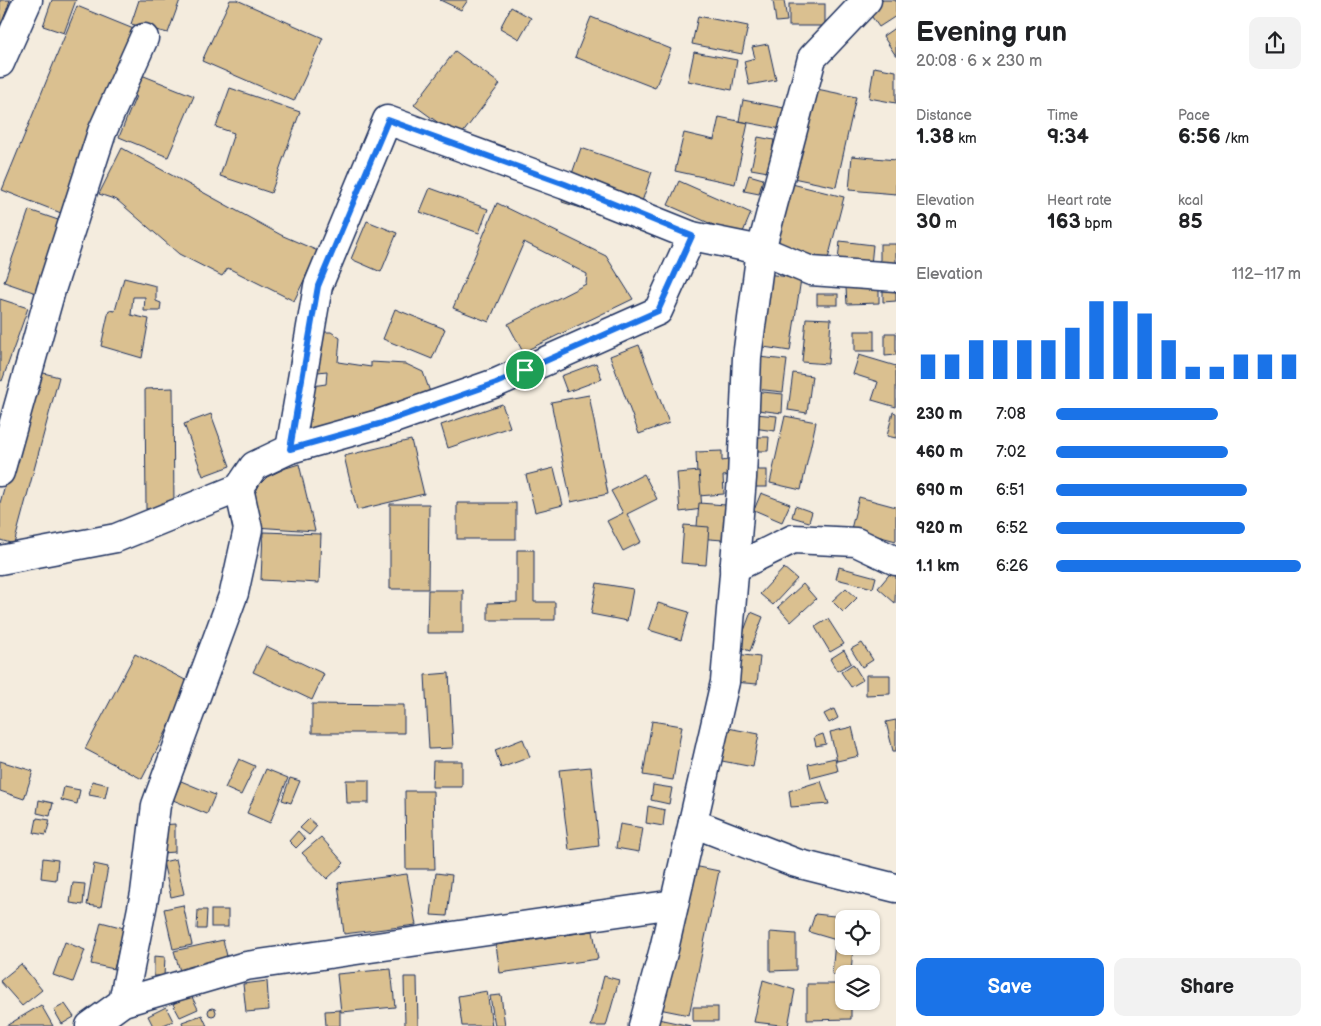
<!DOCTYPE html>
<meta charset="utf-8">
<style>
body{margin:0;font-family:"Balsamiq Sans",sans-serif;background:#f2f2f2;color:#202124;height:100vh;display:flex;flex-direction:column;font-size:19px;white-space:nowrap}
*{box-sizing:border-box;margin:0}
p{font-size:16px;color:#757577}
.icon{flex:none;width:28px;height:28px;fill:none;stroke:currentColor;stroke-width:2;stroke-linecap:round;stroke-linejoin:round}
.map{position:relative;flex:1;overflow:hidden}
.details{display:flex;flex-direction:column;background:#fff;width:425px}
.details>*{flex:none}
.buttons{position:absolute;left:835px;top:910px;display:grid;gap:10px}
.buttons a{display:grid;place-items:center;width:45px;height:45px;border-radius:10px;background:#fff;box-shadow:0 1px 4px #0004;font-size:25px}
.pin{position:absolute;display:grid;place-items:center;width:42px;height:42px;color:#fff;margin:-21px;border:2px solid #fff;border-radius:50%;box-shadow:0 1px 5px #0007}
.round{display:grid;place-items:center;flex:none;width:52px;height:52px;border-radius:10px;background:#f2f2f2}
.overview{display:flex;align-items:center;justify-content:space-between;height:85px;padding:0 20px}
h1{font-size:28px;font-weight:600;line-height:38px}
.figures{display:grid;grid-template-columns:repeat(3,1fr);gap:8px;height:85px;padding:5px 20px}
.figures div{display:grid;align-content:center}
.figures b{font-size:21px;font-weight:600}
.figures small{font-size:14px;font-weight:400}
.figures p{font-size:14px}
.chart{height:140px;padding:10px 20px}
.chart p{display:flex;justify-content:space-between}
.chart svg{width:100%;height:90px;margin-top:5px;stroke:#1a73e8;stroke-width:6}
.action{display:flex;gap:10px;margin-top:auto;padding:10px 20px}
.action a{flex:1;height:58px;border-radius:10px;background:#1a73e8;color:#fff;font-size:20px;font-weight:600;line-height:58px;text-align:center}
.action a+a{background:#f2f2f2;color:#202124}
ul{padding:0 20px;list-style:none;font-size:16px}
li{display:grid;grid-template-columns:80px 60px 1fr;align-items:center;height:38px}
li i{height:12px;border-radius:6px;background:#1a73e8}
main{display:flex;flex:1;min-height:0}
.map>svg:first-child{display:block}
.building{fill:#dac090;stroke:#1b2f5e}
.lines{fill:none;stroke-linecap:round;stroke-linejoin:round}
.street-casing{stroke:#1b2f5e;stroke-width:31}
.secondary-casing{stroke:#1b2f5e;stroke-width:31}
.street{stroke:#fff;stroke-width:28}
.secondary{stroke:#fff;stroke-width:28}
.route-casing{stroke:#fff;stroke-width:10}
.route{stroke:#1a73e8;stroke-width:6}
</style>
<main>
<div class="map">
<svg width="896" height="1026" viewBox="0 0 896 1026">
<rect width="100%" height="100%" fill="#f4ecde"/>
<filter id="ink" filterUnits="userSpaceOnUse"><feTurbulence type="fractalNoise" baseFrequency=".02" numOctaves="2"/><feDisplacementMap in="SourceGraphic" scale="10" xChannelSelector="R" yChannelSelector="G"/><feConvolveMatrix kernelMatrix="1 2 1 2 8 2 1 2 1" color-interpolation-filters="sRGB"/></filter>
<g filter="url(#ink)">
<!-- building -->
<g class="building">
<path d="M0,0H10L0,30Z"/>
<path d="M52,0H76L64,33L43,26Z"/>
<path d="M139,0H180L168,33L131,24Z"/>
<path d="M230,0H237L323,38L294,101L202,61Z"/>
<path d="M440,0H468L461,10Z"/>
<path d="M773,0H784L787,21L776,22Z"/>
<path d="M883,0H896V16L879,27L867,10Z"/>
<rect x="789" y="4" width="36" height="22"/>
<path d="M77,6L136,30L61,213L2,190Z"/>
<path d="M511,7L531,18L519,39L500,28Z"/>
<path d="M698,16L748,26L742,54L692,44Z"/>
<path d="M591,17L671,49L655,88L575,57Z"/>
<path d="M896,27V56L883,36Z"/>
<path d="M768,44L776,80L749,85L744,61L755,58L752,47Z"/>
<path d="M455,51L500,84L459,138L414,105Z"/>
<path d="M694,52L737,60L732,90L688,81Z"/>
<path d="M874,67L896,71V103L869,98Z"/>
<path d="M139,74L194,96L168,157L119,137L136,96L131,93Z"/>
<path d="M230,88L300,112L271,193L220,176L234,133L216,127Z"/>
<path d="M812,88L856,97L836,187L793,178Z"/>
<path d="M743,100L784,108L781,129L739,121Z"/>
<path d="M719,117L748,123L735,184L675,171L684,133L714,140Z"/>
<path d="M758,137L774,140L768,172L751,169Z"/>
<path d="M122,148L281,235L318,251L294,301L228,268L222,276L179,254L117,200L99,194Z"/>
<path d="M581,148L652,172L634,225L562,202Z"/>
<path d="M852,156L896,160V194L849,190Z"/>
<path d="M749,175L763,179L759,194L744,191Z"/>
<path d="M679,181L751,213L741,237L668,205Z"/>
<path d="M792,184L844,197L828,259L776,246Z"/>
<path d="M430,188L488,209L479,233L420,212Z"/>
<path d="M497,203L606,256L633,299L523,352L508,324L586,284L587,274L524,242L489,322L453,308Z"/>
<path d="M29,210L61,221L36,293L4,282Z"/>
<path d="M367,221L397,233L381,272L351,259Z"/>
<path d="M840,241L873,245L871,265L838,261Z"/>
<rect x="880" y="244" width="16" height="19"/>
<path d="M768,274L801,279L790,351L757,346Z"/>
<path d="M124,278L156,286V301L161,303L160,311H144L145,297H133L131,315L149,319L142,358L101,346L109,310L115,311Z"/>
<path d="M846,288H879V303L847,304Z"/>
<path d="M883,289H896V301L883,302Z"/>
<rect x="817" y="294" width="21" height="11"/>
<path d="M0,299L28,308L2,381L0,380Z"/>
<path d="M395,309L445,329L432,359L383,339Z"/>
<path d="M806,318L831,319L828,364L802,362Z"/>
<rect x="855" y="331" width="19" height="20"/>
<path d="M316,332H331L340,338L338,362L371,367V362L406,364L423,372L430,392L308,436L312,386L326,384L327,371L318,372L319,354Z"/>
<path d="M885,333H896V355L885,356Z"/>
<path d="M639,345L669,423L639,434L610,356Z"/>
<path d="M859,355L896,366V407L872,400L878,382L853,374Z"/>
<path d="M758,357L787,360L783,392L755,389Z"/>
<path d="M596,363L602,379L567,392L561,376Z"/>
<path d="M36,371L59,377L14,544L0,540V503Z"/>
<path d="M793,373L812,376L807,413L788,410Z"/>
<path d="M173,388L174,509H146L145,389Z"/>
<path d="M752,391L783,394L782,413L750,409Z"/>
<path d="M589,395L608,494L571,502L551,402Z"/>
<path d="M502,404L510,427L448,448L441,425Z"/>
<path d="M893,412L896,413V438L887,436Z"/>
<path d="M211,414L230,466L203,476L184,424Z"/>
<path d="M755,414L777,416L775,431L753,428Z"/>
<path d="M785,416L816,422L801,490L770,483Z"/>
<path d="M756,437H769L768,451H756Z"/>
<path d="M411,440L424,494L357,510L344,456Z"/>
<path d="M722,451V461L733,459L734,475L723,476L724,494L698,496L696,452Z"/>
<path d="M299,464L315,531L255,527L254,496L259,485L267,477L286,468Z"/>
<path d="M554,468L563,505L535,512L526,475Z"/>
<rect x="755" y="470" width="12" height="17"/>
<path d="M699,471L702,509L680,512L677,473Z"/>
<path d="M644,474L657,499L627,514L641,542L623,551L607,521L623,513L611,491Z"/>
<path d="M761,493L790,504L782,522L754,510Z"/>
<path d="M859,497L896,507V541L851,529Z"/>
<rect x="457" y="503" width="59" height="36"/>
<path d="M699,503L726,505L723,540L696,538Z"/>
<path d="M390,504H429L428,589H390Z"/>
<path d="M795,506L812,512L809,522L792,517Z"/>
<path d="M684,525L709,527L706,565L681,563Z"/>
<path d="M263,532L321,534L319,583L261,580Z"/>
<path d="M517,550H534V602H555V620H488V603L517,602Z"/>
<path d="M839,567L876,577L873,588L836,579Z"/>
<path d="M784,568L797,579L773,605L760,594Z"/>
<path d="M893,570L896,573L895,603L878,588Z"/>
<path d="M597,583L633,589L627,621L591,614Z"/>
<path d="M803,584L816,599L791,622L778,607Z"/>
<path d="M846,588L857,598L843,612L832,601Z"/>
<path d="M428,590H463V633H427Z"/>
<path d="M658,603L689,612L681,640L649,630Z"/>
<path d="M751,612L763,617L750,651L738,647Z"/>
<path d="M828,619L844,644L830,652L815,627Z"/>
<path d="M862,643L873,660L862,667L851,649Z"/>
<path d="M266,646L324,674L312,700L253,672Z"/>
<path d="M844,650L851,663L837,671L830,659Z"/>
<path d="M135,654L191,683L142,779L85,749Z"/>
<path d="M736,654L760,657L757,684L733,682Z"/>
<path d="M853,664L863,680L851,687L841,672Z"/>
<path d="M449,673L453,748L429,749L425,675Z"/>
<path d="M866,675H890V694L866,695Z"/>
<path d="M312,704L404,705V733H312Z"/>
<path d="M834,709L838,718L829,723L824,714Z"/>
<path d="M896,720V751H893L886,722Z"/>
<path d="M652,721L682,726L673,780L643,775Z"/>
<path d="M852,727L859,756L837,761L830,732Z"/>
<path d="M728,728L759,734L753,767L722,761Z"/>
<path d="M823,734L826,744L816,746L814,737Z"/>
<path d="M523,739L530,757L501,768L495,750Z"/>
<path d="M835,758L838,771L811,778L808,764Z"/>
<path d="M239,759L255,766L241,795L225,788Z"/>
<path d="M0,761L33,771L24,799L0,791Z"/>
<path d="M433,761H462V787H432Z"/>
<path d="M591,767L599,846L569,850L559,770Z"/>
<path d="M266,769L288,778L270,823L247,813Z"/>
<path d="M290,778L300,781L291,803L282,800Z"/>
<path d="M346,780H369V803H347Z"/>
<path d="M92,781L108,785L105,798L89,795Z"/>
<path d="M181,781L215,795L207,814L173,800Z"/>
<path d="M821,781L829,804L791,807L789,791Z"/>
<path d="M653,785L672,788L669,804L651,800Z"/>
<path d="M64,787L80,790L77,804L61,800Z"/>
<path d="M405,791H433L435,869H406Z"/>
<path d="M39,800L53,803L50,816L37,813Z"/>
<path d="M648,806L665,810L663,826L646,823Z"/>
<path d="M37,818L50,820L46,835L34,833Z"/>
<path d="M309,819L317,826L309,835L300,828Z"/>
<path d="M175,824V852L161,853L160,825Z"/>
<path d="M620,824L643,828L639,852L616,848Z"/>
<path d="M298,831L305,839L296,848L289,841Z"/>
<path d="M321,837L344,863L327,879L302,853Z"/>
<path d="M43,858L58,860L56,880L41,878Z"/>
<path d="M176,859L184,894L171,897L163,862Z"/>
<path d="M94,864L108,867L101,907L87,905Z"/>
<path d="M689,865L719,871L689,1015L659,1009Z"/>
<path d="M436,873L452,875L447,916L431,915Z"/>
<path d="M407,874L416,925L344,934L338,883Z"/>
<path d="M73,883L85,884L83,905L70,903Z"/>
<path d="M183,905L192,945L173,949L164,909Z"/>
<path d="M198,910H207L206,929H197Z"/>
<rect x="211" y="910" width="17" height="17"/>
<path d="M815,914L844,917L843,942L809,932Z"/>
<path d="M101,922L124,928L114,969L91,964Z"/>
<path d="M593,931L598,959L500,973L496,945Z"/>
<path d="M770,932L796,934V970L770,971Z"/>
<path d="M223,940L228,960L180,971L174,951Z"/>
<path d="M65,942L85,950L73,982L53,975Z"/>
<path d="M835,942L844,943V946H853L851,974H844V980L832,974Z"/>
<path d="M154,956L165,957L164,976H154Z"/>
<path d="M21,964L42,990L22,1006L0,981Z"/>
<path d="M391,969L395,1007L341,1012L337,974Z"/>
<path d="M604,976L619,980L606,1026H591Z"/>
<path d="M404,977H417L418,1026H405Z"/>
<path d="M763,980L795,990L788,1026L754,1022Z"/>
<path d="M267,981L269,1010L246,1012L243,984Z"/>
<path d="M807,984H844V1001H851V1019L807,1020Z"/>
<path d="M487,991L492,1026H462L458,996Z"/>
<path d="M191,995L198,1009L180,1017L173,1004Z"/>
<path d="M501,995L505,1026H495L490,996Z"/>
<path d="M65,1004L74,1017L62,1024L54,1010Z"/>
<path d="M41,1005L53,1026H6Z"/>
<path d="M166,1007L173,1021L161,1026H153L148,1016Z"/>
<rect x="693" y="1007" width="25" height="14"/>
<circle cx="212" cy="1012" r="4"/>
<path d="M340,1010V1026H326L325,1011Z"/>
<path d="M202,1015L207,1026H183L182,1022Z"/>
<path d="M658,1019L691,1026H656Z"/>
</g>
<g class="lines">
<!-- street casing -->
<g class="street-casing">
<g id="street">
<path d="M290,449L318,286L387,120L565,185L692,236L761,250L811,271L896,277"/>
<path d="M0,472L51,290L102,132L144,38"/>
<path d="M0,560L116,538L239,488L254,466L290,449L379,424L496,383L658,311L692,236"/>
<path d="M734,568L793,539L856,542L896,561"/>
<path d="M693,823L796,863L896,888"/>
<path d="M123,1002L145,893L156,805L234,593L248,529L239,488"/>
<path d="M90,1026L123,1002L246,966L674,904"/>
<path d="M643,1026L664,949L725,682L742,478L747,357L761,250L812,58L867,0"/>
</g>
</g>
<!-- secondary casing -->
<g class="secondary-casing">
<path id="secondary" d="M0,63L28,0"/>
</g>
<!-- street -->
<use href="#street" class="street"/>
<!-- secondary -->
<use href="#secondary" class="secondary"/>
</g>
</g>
<g class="lines" filter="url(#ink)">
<!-- route casing -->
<g class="route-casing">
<path id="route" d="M388,120L565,184L692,236L658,311L496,383L379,424L290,449L318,286Z"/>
</g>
<!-- route -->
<use href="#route" class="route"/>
</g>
</svg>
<div class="buttons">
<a><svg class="icon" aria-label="locate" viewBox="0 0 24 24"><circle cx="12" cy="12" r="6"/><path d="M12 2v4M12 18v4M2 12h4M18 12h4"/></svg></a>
<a><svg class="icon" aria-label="layers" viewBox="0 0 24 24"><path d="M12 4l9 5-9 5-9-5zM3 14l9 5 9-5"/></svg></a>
</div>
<div class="pin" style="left:525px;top:370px;background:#1e9e55"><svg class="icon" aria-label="arrive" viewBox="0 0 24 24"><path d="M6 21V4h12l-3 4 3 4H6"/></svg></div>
</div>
<section class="details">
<div class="overview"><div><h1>Evening run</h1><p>20:08 · 6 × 230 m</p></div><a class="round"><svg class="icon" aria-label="share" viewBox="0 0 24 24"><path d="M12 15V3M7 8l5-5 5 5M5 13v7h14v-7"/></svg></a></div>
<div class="figures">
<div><p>Distance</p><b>1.38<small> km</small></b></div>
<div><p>Time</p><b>9:34</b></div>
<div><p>Pace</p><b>6:56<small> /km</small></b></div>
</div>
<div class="figures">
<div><p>Elevation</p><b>30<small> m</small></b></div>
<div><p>Heart rate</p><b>163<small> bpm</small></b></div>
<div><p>kcal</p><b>85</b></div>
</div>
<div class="chart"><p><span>Elevation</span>112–117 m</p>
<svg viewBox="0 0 160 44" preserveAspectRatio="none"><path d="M5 44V32M15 44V32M25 44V25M35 44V25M45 44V25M55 44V25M65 44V19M75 44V6M85 44V6M95 44V12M105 44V25M115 44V38M125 44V38M135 44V32M145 44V32M155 44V32"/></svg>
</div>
<ul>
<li><b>230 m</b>7:08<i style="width:66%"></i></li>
<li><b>460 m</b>7:02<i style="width:70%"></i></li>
<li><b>690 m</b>6:51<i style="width:78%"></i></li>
<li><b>920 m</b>6:52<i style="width:77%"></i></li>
<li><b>1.1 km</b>6:26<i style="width:100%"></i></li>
</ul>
<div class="action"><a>Save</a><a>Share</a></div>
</section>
</main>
